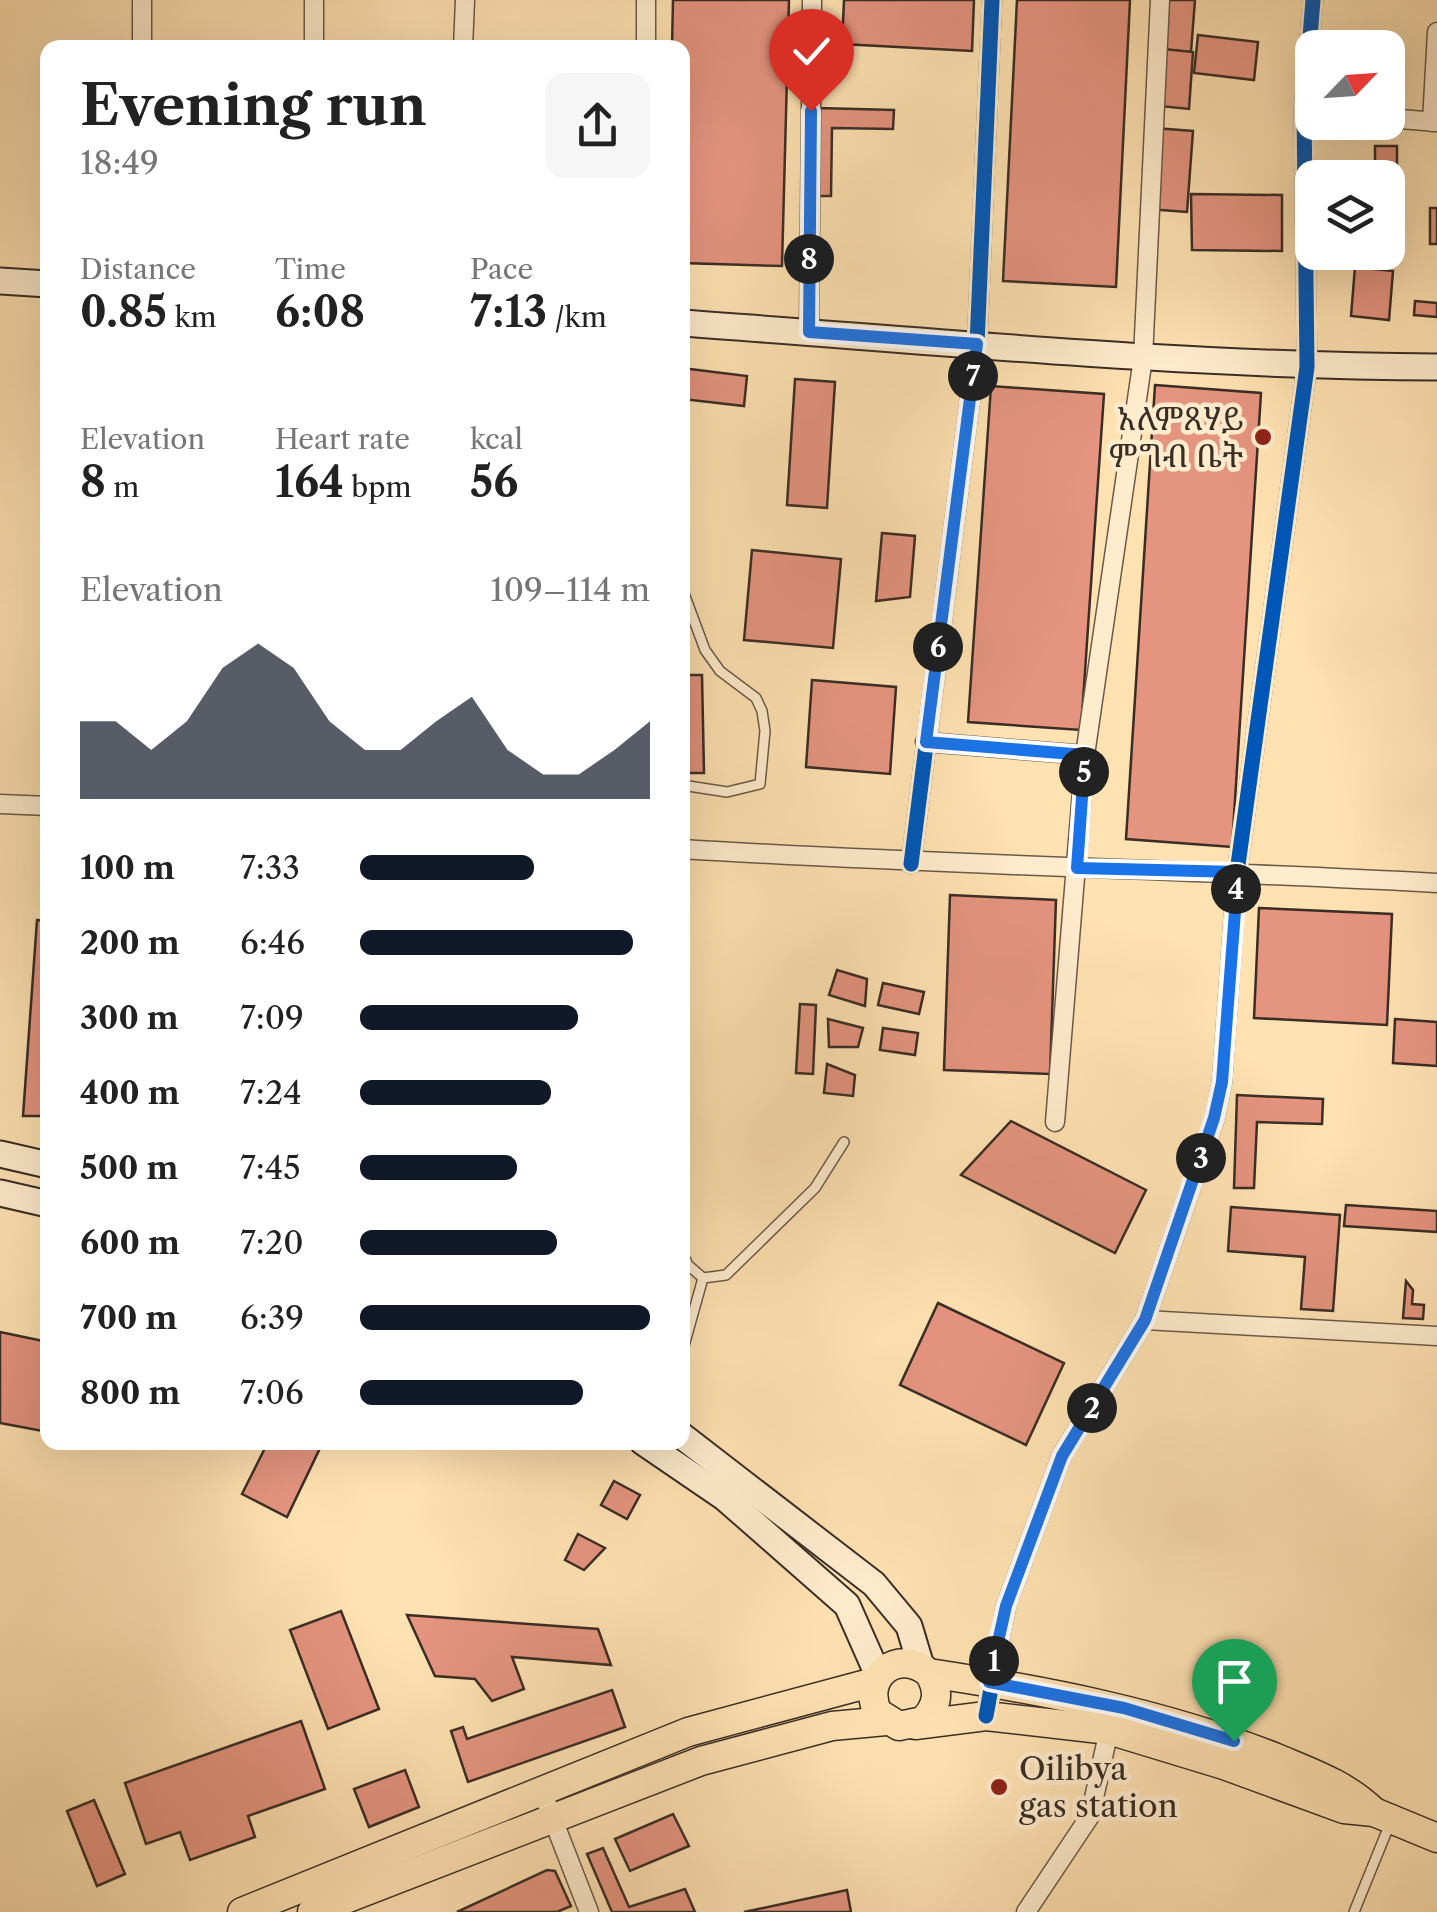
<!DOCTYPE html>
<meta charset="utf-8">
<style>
body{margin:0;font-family:"Libre Caslon Text","Noto Serif Ethiopic",serif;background:#f6f6f6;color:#222;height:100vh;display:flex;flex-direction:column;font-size:38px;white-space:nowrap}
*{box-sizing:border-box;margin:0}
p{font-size:32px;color:#767676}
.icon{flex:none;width:55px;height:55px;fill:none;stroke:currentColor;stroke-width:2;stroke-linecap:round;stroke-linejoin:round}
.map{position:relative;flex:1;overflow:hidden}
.side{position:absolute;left:40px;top:40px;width:650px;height:1410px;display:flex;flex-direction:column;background:#fff;border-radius:20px;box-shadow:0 10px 40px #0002}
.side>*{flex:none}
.needle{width:65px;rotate:65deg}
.controls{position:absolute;left:1295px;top:30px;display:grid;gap:20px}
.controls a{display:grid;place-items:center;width:110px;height:110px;border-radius:20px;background:#fff;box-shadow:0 10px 40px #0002;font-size:50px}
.pin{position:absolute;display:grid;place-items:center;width:85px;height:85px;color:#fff;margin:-102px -42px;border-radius:50% 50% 50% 0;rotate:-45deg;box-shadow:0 0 10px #0007}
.pin .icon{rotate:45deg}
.km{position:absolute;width:50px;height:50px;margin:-25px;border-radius:50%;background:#222;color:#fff;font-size:28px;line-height:50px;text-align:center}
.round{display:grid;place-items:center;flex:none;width:105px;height:105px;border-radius:20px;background:#f6f6f6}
.headline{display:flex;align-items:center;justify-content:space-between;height:170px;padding:0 40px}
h1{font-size:55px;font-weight:800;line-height:75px}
.stats{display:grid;grid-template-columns:repeat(3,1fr);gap:15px;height:170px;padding:10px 40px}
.stats div{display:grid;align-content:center}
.stats b{font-size:42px;font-weight:800}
.stats small{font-size:28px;font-weight:400}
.stats p{font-size:28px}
.chart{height:280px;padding:20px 40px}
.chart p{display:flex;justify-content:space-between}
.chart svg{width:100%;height:180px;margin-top:10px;fill:#111827;opacity:.7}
ul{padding:0 40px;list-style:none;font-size:32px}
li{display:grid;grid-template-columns:160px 120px 1fr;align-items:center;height:75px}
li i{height:25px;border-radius:12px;background:#111827}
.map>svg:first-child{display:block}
.building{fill:#e5947f;stroke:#392d26;stroke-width:2.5}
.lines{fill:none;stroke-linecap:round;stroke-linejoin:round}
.lane-casing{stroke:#6a5a49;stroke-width:12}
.street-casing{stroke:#6a5a49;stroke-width:21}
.secondary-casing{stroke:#392d26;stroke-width:29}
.primary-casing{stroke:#392d26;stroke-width:31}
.lane{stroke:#ffeccd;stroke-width:9}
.street{stroke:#ffeccd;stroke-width:18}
.secondary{stroke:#ffeccd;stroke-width:25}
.primary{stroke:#ffe2b2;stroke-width:28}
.cycleway-casing{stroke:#ffeccd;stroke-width:21}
.cycleway{stroke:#0057b8;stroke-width:15}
.route-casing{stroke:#fff;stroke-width:20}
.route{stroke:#1a73e8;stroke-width:12}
.poi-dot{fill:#8f2418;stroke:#ffeccd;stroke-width:4}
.labels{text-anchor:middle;stroke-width:9;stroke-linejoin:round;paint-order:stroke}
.poi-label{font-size:32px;fill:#392d26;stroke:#ffeccd;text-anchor:end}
</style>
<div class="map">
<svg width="1437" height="1912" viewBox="0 0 1437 1912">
<rect width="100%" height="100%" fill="#ffe2b2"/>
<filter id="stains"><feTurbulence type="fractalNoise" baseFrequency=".002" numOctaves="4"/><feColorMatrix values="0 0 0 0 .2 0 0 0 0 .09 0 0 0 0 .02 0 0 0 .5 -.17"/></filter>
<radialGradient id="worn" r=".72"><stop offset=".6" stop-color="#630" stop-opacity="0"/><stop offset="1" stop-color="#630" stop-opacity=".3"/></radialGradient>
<!-- building -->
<g class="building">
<path d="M673,0H789L782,266L682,263V48H672Z"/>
<path d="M844,0H974L972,51L842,44Z"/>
<path d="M1017,0H1130L1116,287L1003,281Z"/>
<path d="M1163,0H1195L1191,52L1159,49Z"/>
<path d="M1198,35L1258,42L1254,80L1194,73Z"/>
<path d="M1163,49L1193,52L1189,109L1159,106Z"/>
<path d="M817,108L894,110L893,129L832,128L831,196H815Z"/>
<path d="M1154,128L1193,131L1187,212L1148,209Z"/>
<path d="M1375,146H1397V199H1388V178H1375Z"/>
<path d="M1191,194L1282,195V251L1192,250Z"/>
<path d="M1388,199H1396V253H1322L1388,252Z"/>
<rect x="1430" y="208" width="7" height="36"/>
<path d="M1355,267L1393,271L1389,320L1351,316Z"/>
<path d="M1415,301L1437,303V317L1414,315Z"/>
<path d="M682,368L747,376L744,406L682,399Z"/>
<path d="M795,379L835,382L827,508L787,505Z"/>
<path d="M1155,385L1261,393L1232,847L1126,839Z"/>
<path d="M991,386L1104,394L1081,730L968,722Z"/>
<path d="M882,533L915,536L910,597L876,601Z"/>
<path d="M752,550L841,559L833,648L744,640Z"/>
<path d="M682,675H702L704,773H682Z"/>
<path d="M812,680L896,687L890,774L806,767Z"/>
<path d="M950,895L1056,900L1050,1074L944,1070Z"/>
<path d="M1259,908L1392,914L1387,1025L1254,1018Z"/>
<path d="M37,920L48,921V1116H23Z"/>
<path d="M837,970L867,979L865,1006L829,995Z"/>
<path d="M883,983L924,992L919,1014L878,1005Z"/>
<path d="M800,1004L816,1005L813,1074L796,1073Z"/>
<path d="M828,1019L863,1028L858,1047H829Z"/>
<path d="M1395,1019L1437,1022V1066L1393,1063Z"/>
<path d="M883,1028L918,1033L915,1055L880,1050Z"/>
<path d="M827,1064L855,1075L853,1096L824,1093Z"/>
<path d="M1237,1095L1323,1099L1322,1124L1257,1122L1254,1188H1234Z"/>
<path d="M1011,1121L1146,1190L1115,1253L961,1175Z"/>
<path d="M1346,1205L1437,1211V1232L1344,1226Z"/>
<path d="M1231,1207L1340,1215L1333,1311L1301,1309L1305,1257L1228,1251Z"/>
<path d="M1406,1281L1413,1290L1412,1304L1424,1305L1423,1319L1403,1318Z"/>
<path d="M938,1303L1064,1363L1026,1445L900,1385Z"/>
<path d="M0,1332L48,1342V1432L0,1423Z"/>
<path d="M268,1442L321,1446L287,1517L242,1494Z"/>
<path d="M614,1481L640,1495L627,1519L601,1505Z"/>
<path d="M578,1534L605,1548L584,1570L565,1560Z"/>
<path d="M341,1611L379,1709L328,1729L290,1630Z"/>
<path d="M407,1615L598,1629L611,1665L512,1657L524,1689L492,1701L475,1679L435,1676Z"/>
<path d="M612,1690L625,1727L468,1782L451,1731L463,1727L467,1739Z"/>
<path d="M301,1721L325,1789L248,1816L255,1837L190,1860L180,1832L146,1844L125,1783Z"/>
<path d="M405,1770L419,1807L369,1827L354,1789Z"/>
<path d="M94,1800L125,1874L97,1886L67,1811Z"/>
<path d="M673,1814L689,1846L630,1871L615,1839Z"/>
<path d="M603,1848L629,1907L685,1889L695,1912H612L587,1854Z"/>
<path d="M547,1870L555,1871L571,1906L557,1912H457Z"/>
<path d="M847,1890L851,1912H744Z"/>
</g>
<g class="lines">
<!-- lane casing -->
<g class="lane-casing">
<g id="lane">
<path d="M682,588L705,650L720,671L756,698L762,711L765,731L760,784L727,792L682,785"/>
<path d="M682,1252L688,1265L703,1278"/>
<path d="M682,1353L703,1278L726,1275L815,1188L844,1142"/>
<path d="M1354,1912L1391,1821"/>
</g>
</g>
<!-- street casing -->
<g class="street-casing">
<g id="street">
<path d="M142,0V48"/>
<path d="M314,0V48"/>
<path d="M646,0V48"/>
<path d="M463,48L465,0"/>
<path d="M1388,118L1437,122"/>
<path d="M1432,122L1437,32"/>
<path d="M809,332L812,0"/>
<path d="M925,742L1085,755"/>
<path d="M0,804L48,806"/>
<path d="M682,849C934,865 1185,869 1437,883"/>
<path d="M911,864L977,344L992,0"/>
<path d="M1055,1122L1085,755L1143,358L1160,0"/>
<path d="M1145,1320L1437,1336"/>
<path d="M986,1716L1006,1606L1062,1455L1145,1320L1215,1118L1222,1082L1237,872L1307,367L1304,110L1313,0"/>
<path d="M542,1791L589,1912"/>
<path d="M1026,1912L1090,1816L1109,1730"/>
</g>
</g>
<!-- secondary casing -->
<g class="secondary-casing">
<g id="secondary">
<path d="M0,281L48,284"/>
<path d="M682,323C934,341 1185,366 1437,367"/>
<path d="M0,1154L48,1165"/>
<path d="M0,1193L48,1204"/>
<path d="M682,1436L874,1584L909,1626L921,1666"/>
<path d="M643,1442L725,1498L847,1605L878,1675"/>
</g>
</g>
<!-- primary casing -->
<g class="primary-casing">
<g id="primary">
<path d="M929,1673C940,1691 938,1706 923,1721L899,1726L878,1713C860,1677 898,1647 929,1673C1048,1691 1162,1713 1274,1757C1312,1773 1345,1784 1374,1812"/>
<path d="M915,1725L986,1716L1109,1730L1224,1765L1344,1809L1374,1812L1437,1838"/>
<path d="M242,1912L688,1732L874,1682"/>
<path d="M312,1912L701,1761L832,1726L886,1721"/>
</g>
</g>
<!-- lane -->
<use href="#lane" class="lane"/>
<!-- street -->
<use href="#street" class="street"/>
<!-- secondary -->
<use href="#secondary" class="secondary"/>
<!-- primary -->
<use href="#primary" class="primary"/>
<!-- cycleway casing -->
<g class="cycleway-casing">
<g id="cycleway">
<path d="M911,864L977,344L992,0"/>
<path d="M986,1716L1006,1606L1062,1455L1145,1320L1215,1118L1222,1082L1237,872L1307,367L1304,110L1313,0"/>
</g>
</g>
<!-- cycleway -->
<use href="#cycleway" class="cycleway"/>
</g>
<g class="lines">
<!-- route casing -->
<g class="route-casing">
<path id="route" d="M811,111L809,332L977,344L926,742L1085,755L1077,868L1238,872L1222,1082L1214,1118L1145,1320L1062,1456L1006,1606L989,1682L1124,1708L1234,1741"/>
</g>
<!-- route -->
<use href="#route" class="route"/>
</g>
<!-- markers -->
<g class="poi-dot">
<circle cx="1263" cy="437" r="10"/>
<circle cx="999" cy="1787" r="10"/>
</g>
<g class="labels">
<!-- poi labels -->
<g class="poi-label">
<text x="1243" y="430">አለምጸሃይ<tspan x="1243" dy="37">ምግብ ቤት</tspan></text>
<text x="1019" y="1780" text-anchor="start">Oilibya<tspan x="1019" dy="37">gas station</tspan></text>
</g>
</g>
<rect width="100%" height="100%" filter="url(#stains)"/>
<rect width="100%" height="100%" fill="url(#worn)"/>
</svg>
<div class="controls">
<a><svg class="needle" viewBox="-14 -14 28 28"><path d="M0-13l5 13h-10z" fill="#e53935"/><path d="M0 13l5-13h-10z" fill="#767676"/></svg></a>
<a><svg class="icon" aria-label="layers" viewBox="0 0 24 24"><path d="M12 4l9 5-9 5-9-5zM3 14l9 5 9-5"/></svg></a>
</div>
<div class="pin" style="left:1234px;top:1741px;background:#1e9e55"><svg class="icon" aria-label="arrive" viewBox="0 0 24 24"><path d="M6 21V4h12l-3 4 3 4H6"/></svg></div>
<div class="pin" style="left:811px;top:111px;background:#d93025"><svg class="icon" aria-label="check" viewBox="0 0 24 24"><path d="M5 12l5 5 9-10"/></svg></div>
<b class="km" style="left:994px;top:1661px">1</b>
<b class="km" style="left:1092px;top:1408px">2</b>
<b class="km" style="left:1201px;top:1158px">3</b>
<b class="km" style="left:1236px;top:889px">4</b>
<b class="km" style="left:1084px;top:772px">5</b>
<b class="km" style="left:938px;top:647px">6</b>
<b class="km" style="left:973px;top:376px">7</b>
<b class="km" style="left:809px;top:259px">8</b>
<section class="side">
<div class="headline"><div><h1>Evening run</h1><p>18:49</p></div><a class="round"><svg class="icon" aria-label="share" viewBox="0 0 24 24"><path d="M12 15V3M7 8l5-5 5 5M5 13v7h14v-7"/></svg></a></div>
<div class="stats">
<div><p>Distance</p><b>0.85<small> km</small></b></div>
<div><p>Time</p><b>6:08</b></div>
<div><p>Pace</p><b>7:13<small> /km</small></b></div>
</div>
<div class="stats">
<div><p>Elevation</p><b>8<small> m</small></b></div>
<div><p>Heart rate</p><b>164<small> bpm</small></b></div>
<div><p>kcal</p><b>56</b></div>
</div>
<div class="chart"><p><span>Elevation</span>109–114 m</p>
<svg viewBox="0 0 160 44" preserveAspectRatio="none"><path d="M0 44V25L10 25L20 32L30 25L40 12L50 6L60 12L70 25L80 32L90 32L100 25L110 19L120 32L130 38L140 38L150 32L160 25V44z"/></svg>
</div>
<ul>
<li><b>100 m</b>7:33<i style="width:60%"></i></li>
<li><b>200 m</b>6:46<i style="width:94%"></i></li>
<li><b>300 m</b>7:09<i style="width:75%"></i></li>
<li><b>400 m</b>7:24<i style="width:66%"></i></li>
<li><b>500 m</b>7:45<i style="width:54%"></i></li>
<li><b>600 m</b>7:20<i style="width:68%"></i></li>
<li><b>700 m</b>6:39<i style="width:100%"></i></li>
<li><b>800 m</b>7:06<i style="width:77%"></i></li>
</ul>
</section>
</div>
